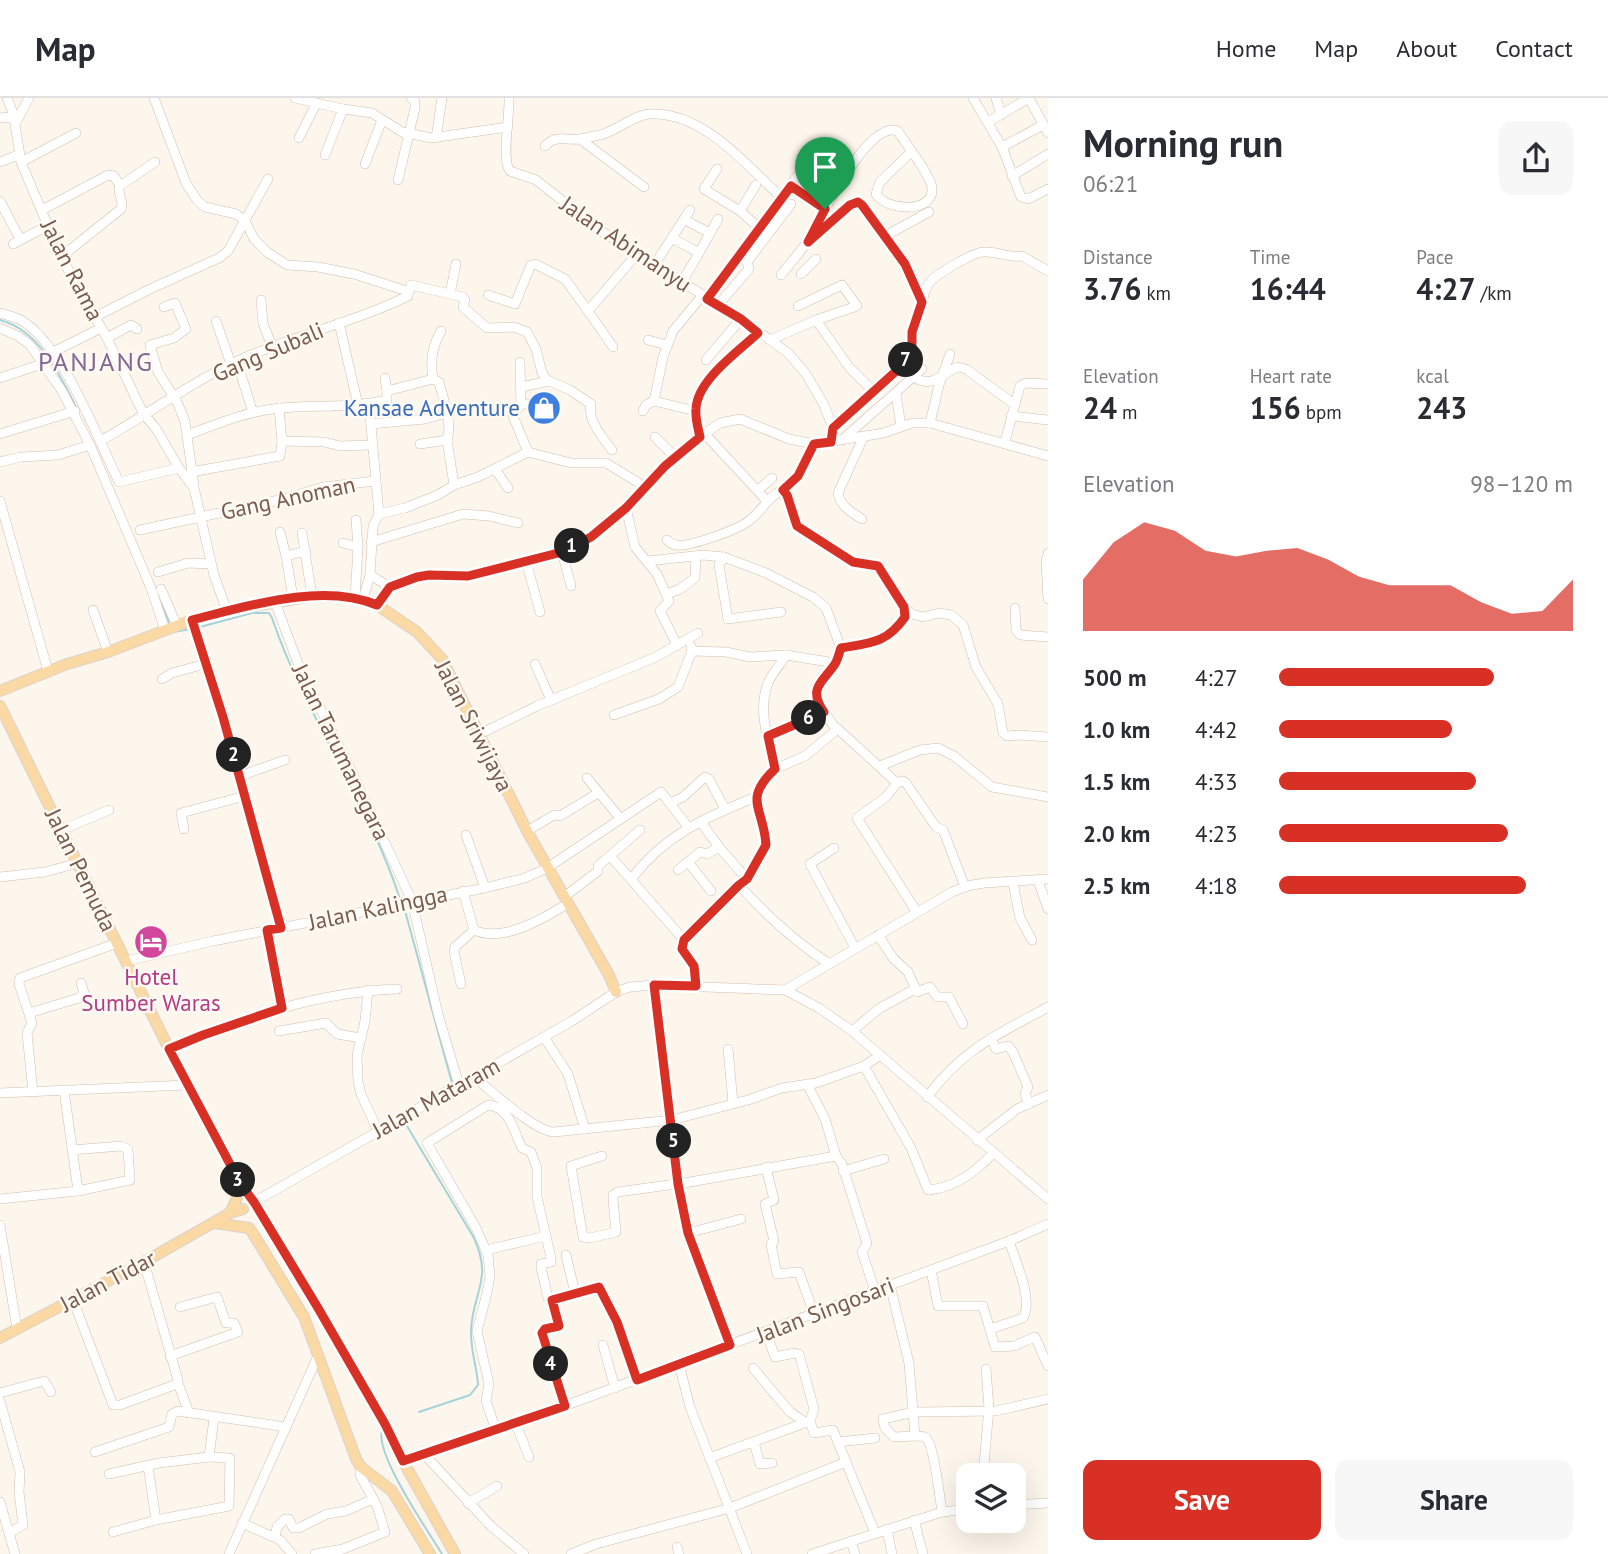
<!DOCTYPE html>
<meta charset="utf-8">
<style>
body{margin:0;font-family:"PT Sans",sans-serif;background:#f7f7f7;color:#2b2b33;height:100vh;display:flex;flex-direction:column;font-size:26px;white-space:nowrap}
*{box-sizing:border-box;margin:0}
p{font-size:23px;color:#7c7c81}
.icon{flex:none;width:38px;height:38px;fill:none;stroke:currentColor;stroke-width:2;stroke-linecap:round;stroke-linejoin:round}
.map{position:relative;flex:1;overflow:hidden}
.drawer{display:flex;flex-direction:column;background:#fff;width:560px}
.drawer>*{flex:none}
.buttons{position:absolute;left:956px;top:1365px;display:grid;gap:14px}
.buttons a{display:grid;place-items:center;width:70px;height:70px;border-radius:14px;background:#fff;box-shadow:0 7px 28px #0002;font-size:35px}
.pin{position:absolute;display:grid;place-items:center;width:60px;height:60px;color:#fff;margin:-72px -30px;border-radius:50% 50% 50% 0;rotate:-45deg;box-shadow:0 0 7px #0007}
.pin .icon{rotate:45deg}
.km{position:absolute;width:35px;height:35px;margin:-18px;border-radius:50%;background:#222;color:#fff;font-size:19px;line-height:35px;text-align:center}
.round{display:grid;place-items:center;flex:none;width:74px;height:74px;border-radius:14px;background:#f7f7f7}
.overview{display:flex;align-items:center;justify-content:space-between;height:119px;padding:0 35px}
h1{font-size:38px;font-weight:800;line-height:52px}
.metrics{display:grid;grid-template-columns:repeat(3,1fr);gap:10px;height:119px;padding:7px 35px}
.metrics div{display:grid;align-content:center}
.metrics b{font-size:30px;font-weight:800}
.metrics small{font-size:19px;font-weight:400}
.metrics p{font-size:19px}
.chart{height:196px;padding:14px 35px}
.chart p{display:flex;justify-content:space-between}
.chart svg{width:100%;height:126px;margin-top:7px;fill:#d93025;opacity:.7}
.primary-button{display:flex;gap:14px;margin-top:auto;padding:14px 35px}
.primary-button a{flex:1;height:80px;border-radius:14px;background:#d93025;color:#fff;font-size:28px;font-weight:800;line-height:80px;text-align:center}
.primary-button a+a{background:#f7f7f7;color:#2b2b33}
ul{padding:0 35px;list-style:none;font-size:23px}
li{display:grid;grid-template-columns:112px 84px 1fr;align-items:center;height:52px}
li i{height:18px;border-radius:9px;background:#d93025}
header{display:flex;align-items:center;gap:42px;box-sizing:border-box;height:98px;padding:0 35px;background:#fff;border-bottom:2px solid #e1e1e2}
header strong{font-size:33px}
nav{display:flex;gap:38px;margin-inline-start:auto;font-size:24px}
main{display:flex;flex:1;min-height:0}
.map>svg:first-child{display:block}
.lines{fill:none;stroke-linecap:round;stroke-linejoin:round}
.stream{stroke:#a5d3da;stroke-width:2}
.minor-casing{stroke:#d1beb0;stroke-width:10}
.major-casing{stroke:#dad1cd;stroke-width:12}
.minor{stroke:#fff;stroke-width:9}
.major{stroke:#fbd9a5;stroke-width:10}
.route-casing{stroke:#fff;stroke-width:14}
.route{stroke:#d93025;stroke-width:9}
.labels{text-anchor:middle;stroke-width:5;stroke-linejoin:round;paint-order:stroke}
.street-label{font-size:23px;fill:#7a5c4d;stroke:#fffaf3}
.shop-label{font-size:23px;fill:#366cbe;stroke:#fffaf3;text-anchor:end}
.hotel-label{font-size:23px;fill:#b23c85;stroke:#fffaf3}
.quarter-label{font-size:26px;letter-spacing:2px;fill:#846695;stroke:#fffaf3}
</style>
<header>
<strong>Map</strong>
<nav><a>Home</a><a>Map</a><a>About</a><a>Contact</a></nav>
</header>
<main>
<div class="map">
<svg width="1048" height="1456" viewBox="0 0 1048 1456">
<rect width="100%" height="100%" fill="#fdf6ec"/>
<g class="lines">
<!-- stream -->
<g class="stream">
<path d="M0,222C39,232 60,277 77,311"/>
<path d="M161,506L170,526"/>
<path d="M200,529L252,515H269L272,520C305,618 368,702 400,801"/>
<path d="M173,534L191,531"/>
<path d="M404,809L452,985L418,1006"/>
<path d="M404,1023L474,1140C493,1182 473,1193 471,1232C470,1250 477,1269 478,1287L470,1297L419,1314"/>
<path d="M382,1333C375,1356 428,1433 442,1456"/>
</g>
<!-- minor casing -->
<g class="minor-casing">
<g id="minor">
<path d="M7,0L16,22"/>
<path d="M29,0L15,26L21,64L61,159L107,240L144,317L155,329L179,370L194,390L214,477L227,513"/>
<path d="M295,0L343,11L372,15L402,34L431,40L508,29"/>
<path d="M509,0C510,17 501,62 510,73L536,82L601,133L741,221L788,255L806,276L824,307L833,330L831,343"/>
<path d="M973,0L1002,49L1021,99L1028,101L1048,91"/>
<path d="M996,0L1001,17"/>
<path d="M1029,0L1048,35"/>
<path d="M0,20L6,19L16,22"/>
<path d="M988,24L1029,0"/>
<path d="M299,40L316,6"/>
<path d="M436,40L442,0"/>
<path d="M580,41L644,89"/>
<path d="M545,48C555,36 566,43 580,41C586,40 594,38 600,37C617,33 633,17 650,16C703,13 746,67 782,100"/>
<path d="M1002,49L1043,27"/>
<path d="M325,57L343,11"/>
<path d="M0,64L18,57"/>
<path d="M21,64L76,35"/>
<path d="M365,66L382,22"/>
<path d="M717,71L704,91L740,113L759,130"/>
<path d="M1012,78L1048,56"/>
<path d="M398,82L415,10V4L411,0"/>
<path d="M791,87L825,111"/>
<path d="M0,103L20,141"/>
<path d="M42,112L108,77L114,78L120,88"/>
<path d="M740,113L756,87"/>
<path d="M685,122L710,135"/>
<path d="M672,140L699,155L718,121"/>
<path d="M809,142L854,105L862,107L885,138L929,114"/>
<path d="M13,146L49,127"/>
<path d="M61,159L121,111C125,102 116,96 120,88L155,64"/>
<path d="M655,166L690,112"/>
<path d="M801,176L816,161"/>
<path d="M781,177C790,165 801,154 808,142C821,120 868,21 898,33C906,47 931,77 932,90C934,116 886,113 876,96L880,84L910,55"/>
<path d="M682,184L699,155"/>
<path d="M409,194L411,187L463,199L465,202L463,209L487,230L514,229L527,234L536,251L542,275L547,282L570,292L591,306C587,322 603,340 612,352"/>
<path d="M450,196L456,166"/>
<path d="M488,197L515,206L531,167L535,166L565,181L588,213"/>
<path d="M707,200L809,62"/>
<path d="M261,202L263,225L272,249"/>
<path d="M922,204C924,197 925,189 930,184C937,176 973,154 984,154C997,153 1008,160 1022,158L1048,173"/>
<path d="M718,207L749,171L747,164L791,106"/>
<path d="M164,209L175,205L186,231L174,240L150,247L158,274L177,304L185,323L194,388"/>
<path d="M0,215C7,217 15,219 21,222C63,247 97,339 119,384L179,370"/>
<path d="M95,219L148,192L219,160L228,153L268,81"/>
<path d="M816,222L849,269L874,294"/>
<path d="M216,223L231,266"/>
<path d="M339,225L358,307"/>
<path d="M0,230L18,238L30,247L62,293L90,347L151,490L165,532"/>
<path d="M441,233C432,249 430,263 433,281L439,284C443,301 453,325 447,342L454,387"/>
<path d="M107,240L131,227L137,231"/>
<path d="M648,242L667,247"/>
<path d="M770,242L816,222L857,208L842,187L798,208"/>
<path d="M613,249L588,213L636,157"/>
<path d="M53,254L101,230"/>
<path d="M706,262L741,221"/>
<path d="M237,264L253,315"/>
<path d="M520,264L521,306"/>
<path d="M914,279C932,291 941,276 958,269L966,271L1014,306"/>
<path d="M0,280L42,266"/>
<path d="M385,280L387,293"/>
<path d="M521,289L549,283"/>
<path d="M896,296L901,328"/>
<path d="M654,303L663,259L673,233L702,198"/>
<path d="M369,306L379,416L373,428L370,477L390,489"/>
<path d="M643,313L646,307L654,303L695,313L700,339"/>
<path d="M695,313L699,293L704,287L758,235"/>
<path d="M1011,318L1048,322"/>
<path d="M930,325L939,287L950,256"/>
<path d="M371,326L425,321L446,315"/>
<path d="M833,330L904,266L912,250V234L922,204L905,166L885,138"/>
<path d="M704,335L767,403"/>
<path d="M0,336L75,313"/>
<path d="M187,337C217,326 248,313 280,310C317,307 351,310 387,302V293L433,281"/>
<path d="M655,339L675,359"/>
<path d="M842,342L922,271"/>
<path d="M100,343C144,319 184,289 229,267C286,239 351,226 408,198L407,193L354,176L318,169L287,167L267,154L254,141L245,123L236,116L205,109L197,102L186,85L154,0"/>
<path d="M282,343L324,344L340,348L372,347"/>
<path d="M1005,344L1020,288L1026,285L1048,286"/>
<path d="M420,346L447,342"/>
<path d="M528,354L513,318L521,306H541"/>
<path d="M0,364L21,359L58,357L90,347"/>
<path d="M495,371L508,390"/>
<path d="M191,374L280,358L282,343L279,310"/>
<path d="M758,392L772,380"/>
<path d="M783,392L798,378L814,346"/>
<path d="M0,403L48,573"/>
<path d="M626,410L635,449L657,476L669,503L660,513L677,547"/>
<path d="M379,416L405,410L438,397L454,387L478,379L528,354L571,365H606L644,388"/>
<path d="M862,421C851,414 840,408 838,395L863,340"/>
<path d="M140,432L284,401L323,389L375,383"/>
<path d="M280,434L286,458L293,500"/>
<path d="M302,435L312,498"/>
<path d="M667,442C671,445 672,447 677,447C690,449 740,431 750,422C763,412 767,399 783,392L787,397L797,428L853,464L878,468L904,509L912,516L923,519L939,515L951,517L963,527L976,569L998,606L1003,635L1007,638L1019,637L1048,639"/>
<path d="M371,444L463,416L489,418L518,425"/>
<path d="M343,445L358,449"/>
<path d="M562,454L571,488"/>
<path d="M1048,455L1046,463L1048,501"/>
<path d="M286,458L306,453"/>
<path d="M724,459L719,467L728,521L781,514"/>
<path d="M526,463L540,514"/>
<path d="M648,463L703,457L724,459L766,475L813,499L826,510L841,550L835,565L822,579L818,588L817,602L833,627L838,631"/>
<path d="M158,474L188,465L211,466"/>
<path d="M161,491L177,528"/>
<path d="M667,496L680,491L695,480L696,458"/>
<path d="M355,500L358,449L356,422"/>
<path d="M363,501L370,477"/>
<path d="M275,504L299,568L353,676L412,803L438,916L459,987"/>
<path d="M377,507L390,489L417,479L429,477L468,478L562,454L591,439L626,410L665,367L700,339L720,325L740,321L789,341L814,346L884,335L912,325H930L1048,358"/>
<path d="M1015,510L1016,532L1020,537L1048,539"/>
<path d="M93,512L108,554"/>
<path d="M192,522L223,619L281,830"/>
<path d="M691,548L692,553L726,554L750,559L786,557"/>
<path d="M841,550C871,545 887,545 905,519L904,509"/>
<path d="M535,566L551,602"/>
<path d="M162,581L172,575L205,566"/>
<path d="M614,617L659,601L678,589L692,553"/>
<path d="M480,636L537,608L656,559L698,535"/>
<path d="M768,638L824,614"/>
<path d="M880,668L920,652L938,650L954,658L992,689L1048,699"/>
<path d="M775,671C769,643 757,613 768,585C772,575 781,566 786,557L835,565"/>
<path d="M240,678L285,662"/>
<path d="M587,680L620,720"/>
<path d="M897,685L903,683L906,685L936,729L943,732L965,789"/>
<path d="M670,705L683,699L705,679L709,681L725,711"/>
<path d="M701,724L719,749L747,781"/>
<path d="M184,731L181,715L245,698"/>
<path d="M61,732L109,712"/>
<path d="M527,733L554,717L560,718L598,695"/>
<path d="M466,737L485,790"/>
<path d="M834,750L810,766L855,850"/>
<path d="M611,759L684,842L739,787L747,781L766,747L756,699L765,681L775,671L805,658L838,631L897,685L886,699L857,720L916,813"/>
<path d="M688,764L711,793"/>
<path d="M678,772L700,754L707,756L719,749"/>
<path d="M0,779L45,774L78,765"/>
<path d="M632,780C665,737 706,719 756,699"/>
<path d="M1038,783L1048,811"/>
<path d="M1013,785L1020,820L1032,842"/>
<path d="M739,787C766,817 794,843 828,865"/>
<path d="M564,799L598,773V768L640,732"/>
<path d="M267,832L282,910"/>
<path d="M474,832C502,845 543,821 567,806"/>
<path d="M878,837L893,860L908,874L917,894L930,889L937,899H949L963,926"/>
<path d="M684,842L682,851L693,868L696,888"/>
<path d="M126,863L213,843L485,790L525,780L547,770L661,694L688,729"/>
<path d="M461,886L454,854L455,849L474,832L463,793"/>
<path d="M654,887L678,1086L688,1135L730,1247"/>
<path d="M368,892L365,923L357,957L358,984L361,996L378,1033"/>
<path d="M785,892L952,794L967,788L984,785L1048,781"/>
<path d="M29,915L79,900L84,895L81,885"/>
<path d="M279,933L326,925L337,936L361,940"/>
<path d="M852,933L880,910L915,891"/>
<path d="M544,939L568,976L585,1031"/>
<path d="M991,940L996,951L1008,948L1013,954L1028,989L1025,996L1029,1006"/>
<path d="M169,951C241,920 318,894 397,891"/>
<path d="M728,951L733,1005"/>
<path d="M864,968L911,1050L928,1092C955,1090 976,1074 993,1055"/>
<path d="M474,979C492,993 534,1033 554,1034L672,1022L748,1002L782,990L816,985L864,968L879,958"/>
<path d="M807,986L825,1021L836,1058L842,1066L867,1145L862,1154L875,1193"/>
<path d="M33,994L27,935L32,925L19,886L20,880L117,845"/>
<path d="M0,995L187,987"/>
<path d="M927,999C964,950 997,937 1048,909"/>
<path d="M977,1042L1017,1011L1048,997"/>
<path d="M72,1052L121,1048L128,1051L130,1082L78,1093"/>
<path d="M602,1058L571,1068L583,1139L590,1140L616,1134L613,1101V1097L618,1094L690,1084L836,1058"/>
<path d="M766,1069L774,1102L765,1106L774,1143L771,1146L777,1176L799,1174L814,1216"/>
<path d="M843,1073L884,1061"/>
<path d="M0,1101L78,1093L64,992"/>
<path d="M254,1104L572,923L616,894L630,889L654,887L785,892L819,910L852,933L1048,1101"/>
<path d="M0,1127L17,1231"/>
<path d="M688,1135L741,1121"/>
<path d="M486,1152L546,1138"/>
<path d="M566,1157L575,1195"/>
<path d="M931,1172L938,1208H983L995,1249L1014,1248L1035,1239L1048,1268"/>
<path d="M890,1187L909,1265L915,1338C918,1338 924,1338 926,1340C934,1347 940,1401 942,1414"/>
<path d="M73,1202L113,1307H120L177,1286L178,1282L144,1164"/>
<path d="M552,1202L599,1189L617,1224L637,1281"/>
<path d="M990,1231L1023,1220C1034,1202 1015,1162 1009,1143"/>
<path d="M766,1234L775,1259L795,1255L799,1256L814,1311L810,1323L814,1335L833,1332L875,1435"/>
<path d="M603,1247L615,1290"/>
<path d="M170,1258L238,1234L234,1225H226L217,1199L180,1209"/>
<path d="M679,1266L690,1309L747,1456"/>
<path d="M753,1270L790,1314L805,1324"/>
<path d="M178,1285L189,1315"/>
<path d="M0,1295L44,1283L51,1294"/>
<path d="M0,1303L20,1374L19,1394L23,1427L9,1435"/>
<path d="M516,1326L529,1359"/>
<path d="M496,1332L486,1303L489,1286L477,1233L487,1195L490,1178L488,1157L476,1130L427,1045L488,1007C510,1009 514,1034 522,1050L531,1054L537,1070V1099L551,1160V1164L541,1166V1169L548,1200L552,1202L559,1226L558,1229L545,1231L542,1235L565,1308"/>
<path d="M915,1338L894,1339L885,1330L883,1321L914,1314L996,1313L1048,1301"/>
<path d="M754,1344L760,1366L772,1365"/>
<path d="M838,1344L875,1340"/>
<path d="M95,1354L169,1329L172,1316L178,1313L286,1329"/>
<path d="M423,1355L491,1428L524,1456"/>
<path d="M709,1360L810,1323"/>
<path d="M403,1363L516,1326L1009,1143L1048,1126"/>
<path d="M148,1368L156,1422"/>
<path d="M109,1376L159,1365L209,1359L214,1320"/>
<path d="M983,1377L989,1310L986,1271"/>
<path d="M0,1404L15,1456"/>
<path d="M468,1405L497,1388"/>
<path d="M1013,1407L1048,1405"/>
<path d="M914,1422L923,1456"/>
<path d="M242,1425L280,1442L292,1456"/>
<path d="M887,1431L892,1456"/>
<path d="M113,1434L156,1422L229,1408L230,1360L209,1359"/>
<path d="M275,1439L277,1429L285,1421H289L293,1430H299L327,1416L346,1413L373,1401"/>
<path d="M851,1443L855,1456"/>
<path d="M677,1449L679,1456"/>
<path d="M229,1456L318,1258"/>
<path d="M315,1456L343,1451L385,1434L377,1408L360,1377L361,1369"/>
<path d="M571,1456L596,1446L730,1410L846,1364"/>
<path d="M812,1456L942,1414L968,1411"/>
</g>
</g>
<!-- major casing -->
<g class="major-casing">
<g id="major">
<path d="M0,593L67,566L108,554L192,522L227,513L312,498L355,500L377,507L417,534L442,561L527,733L609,877L616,894"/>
<path d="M0,608L169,951L240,1085L254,1104L318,1210L385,1326L403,1363L455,1456"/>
<path d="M230,1115L237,1100L240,1085"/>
<path d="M214,1125L249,1130L252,1134L304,1219L356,1361L361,1369L392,1393L430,1456"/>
<path d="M0,1240L144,1164L230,1115L243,1111"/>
</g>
</g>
<!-- minor -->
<use href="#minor" class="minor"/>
<!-- major -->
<use href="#major" class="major"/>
</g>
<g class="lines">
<!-- route casing -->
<g class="route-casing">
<path id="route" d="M791,88L825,111L808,144L850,107L858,104L862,107L905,166L922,204L912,234V250L904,266L833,330L831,344L814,346L798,378L783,392L787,397L797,428L853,464L878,468L904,509L905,519C887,545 871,545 841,550C839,555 838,561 835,566C823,584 807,590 824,614L768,638L775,671C742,702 764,710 766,747L747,781L739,787L684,842L682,851L694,868L696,888L654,887L678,1086L688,1135L730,1247L637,1282L617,1224L599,1189L552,1202L559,1228L545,1231L542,1235L565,1308L403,1363L385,1326L318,1210L254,1104L240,1085L169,951L203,937L282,910L267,832L281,830L223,619L192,522C248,508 322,484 377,507L390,489L417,479L429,477L468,478L562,454L591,439L626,410L665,368L700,339C698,330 695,320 696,311C697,282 738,254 758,235L741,221L707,201Z"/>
</g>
<!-- route -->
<use href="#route" class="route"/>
</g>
<!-- icons -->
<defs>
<g id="shop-disc" transform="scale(1.75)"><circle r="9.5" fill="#3f7fe0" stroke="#fffaf3"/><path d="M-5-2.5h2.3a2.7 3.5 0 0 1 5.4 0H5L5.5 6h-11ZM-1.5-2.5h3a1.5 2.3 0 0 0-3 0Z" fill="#fff"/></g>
<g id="hotel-disc" transform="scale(1.75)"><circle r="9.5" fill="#d1479c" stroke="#fffaf3"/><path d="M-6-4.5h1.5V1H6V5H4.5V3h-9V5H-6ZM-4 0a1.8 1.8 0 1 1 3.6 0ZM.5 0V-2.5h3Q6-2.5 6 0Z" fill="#fff"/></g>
</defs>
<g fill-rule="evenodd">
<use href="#shop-disc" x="544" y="310"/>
<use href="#hotel-disc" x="151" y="844"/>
</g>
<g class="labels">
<!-- street labels -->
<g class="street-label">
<text transform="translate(626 146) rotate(34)" y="8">Jalan Abimanyu</text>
<text transform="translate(72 172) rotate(63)" y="8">Jalan Rama</text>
<text transform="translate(268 254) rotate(-23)" y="8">Gang Subali</text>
<text transform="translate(288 400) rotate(-12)" y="8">Gang Anoman</text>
<text transform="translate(474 628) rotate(63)" y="8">Jalan Sriwijaya</text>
<text transform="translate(341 654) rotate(64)" y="8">Jalan Tarumanegara</text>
<text transform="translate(81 772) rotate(64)" y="8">Jalan Pemuda</text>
<text transform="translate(378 810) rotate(-12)" y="8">Jalan Kalingga</text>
<text transform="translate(436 1000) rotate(-29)" y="8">Jalan Mataram</text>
<text transform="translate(108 1183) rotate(-28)" y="8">Jalan Tidar</text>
<text transform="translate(825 1212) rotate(-21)" y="8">Jalan Singosari</text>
</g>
<!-- shop labels -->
<g class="shop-label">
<text x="520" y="318">Kansae Adventure</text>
</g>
<!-- hotel labels -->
<g class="hotel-label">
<text x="151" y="887">Hotel<tspan x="151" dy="26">Sumber Waras</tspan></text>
</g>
<!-- quarter labels -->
<g class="quarter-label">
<text x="96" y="273">PANJANG</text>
</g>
</g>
</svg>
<div class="buttons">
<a><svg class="icon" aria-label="layers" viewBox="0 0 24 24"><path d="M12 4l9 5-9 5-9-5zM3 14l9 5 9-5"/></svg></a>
</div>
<div class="pin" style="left:825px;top:111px;background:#1e9e55"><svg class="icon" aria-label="arrive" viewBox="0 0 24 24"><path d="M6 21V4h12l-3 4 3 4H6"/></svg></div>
<b class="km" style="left:572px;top:448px">1</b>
<b class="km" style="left:234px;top:657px">2</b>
<b class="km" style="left:238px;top:1082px">3</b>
<b class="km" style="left:551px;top:1266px">4</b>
<b class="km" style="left:674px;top:1043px">5</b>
<b class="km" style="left:809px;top:620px">6</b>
<b class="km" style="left:906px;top:262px">7</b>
</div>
<section class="drawer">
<div class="overview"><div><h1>Morning run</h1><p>06:21</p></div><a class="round"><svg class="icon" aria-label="share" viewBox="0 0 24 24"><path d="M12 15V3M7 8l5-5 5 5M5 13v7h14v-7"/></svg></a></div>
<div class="metrics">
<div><p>Distance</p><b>3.76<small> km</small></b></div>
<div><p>Time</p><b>16:44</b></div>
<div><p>Pace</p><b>4:27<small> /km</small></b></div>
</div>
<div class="metrics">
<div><p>Elevation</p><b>24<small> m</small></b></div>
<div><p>Heart rate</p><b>156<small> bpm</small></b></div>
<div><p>kcal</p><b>243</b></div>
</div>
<div class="chart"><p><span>Elevation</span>98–120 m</p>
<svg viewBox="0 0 160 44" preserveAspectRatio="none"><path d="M0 44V26L10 13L20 6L30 9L40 16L50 18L60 16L70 15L80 19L90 25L100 28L110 28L120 28L130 34L140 38L150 37L160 26V44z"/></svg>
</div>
<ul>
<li><b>500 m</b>4:27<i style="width:73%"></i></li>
<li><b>1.0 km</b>4:42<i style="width:59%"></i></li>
<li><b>1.5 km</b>4:33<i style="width:67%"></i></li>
<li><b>2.0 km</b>4:23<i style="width:78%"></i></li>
<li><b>2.5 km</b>4:18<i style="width:84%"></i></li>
</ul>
<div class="primary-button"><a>Save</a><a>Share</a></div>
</section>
</main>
